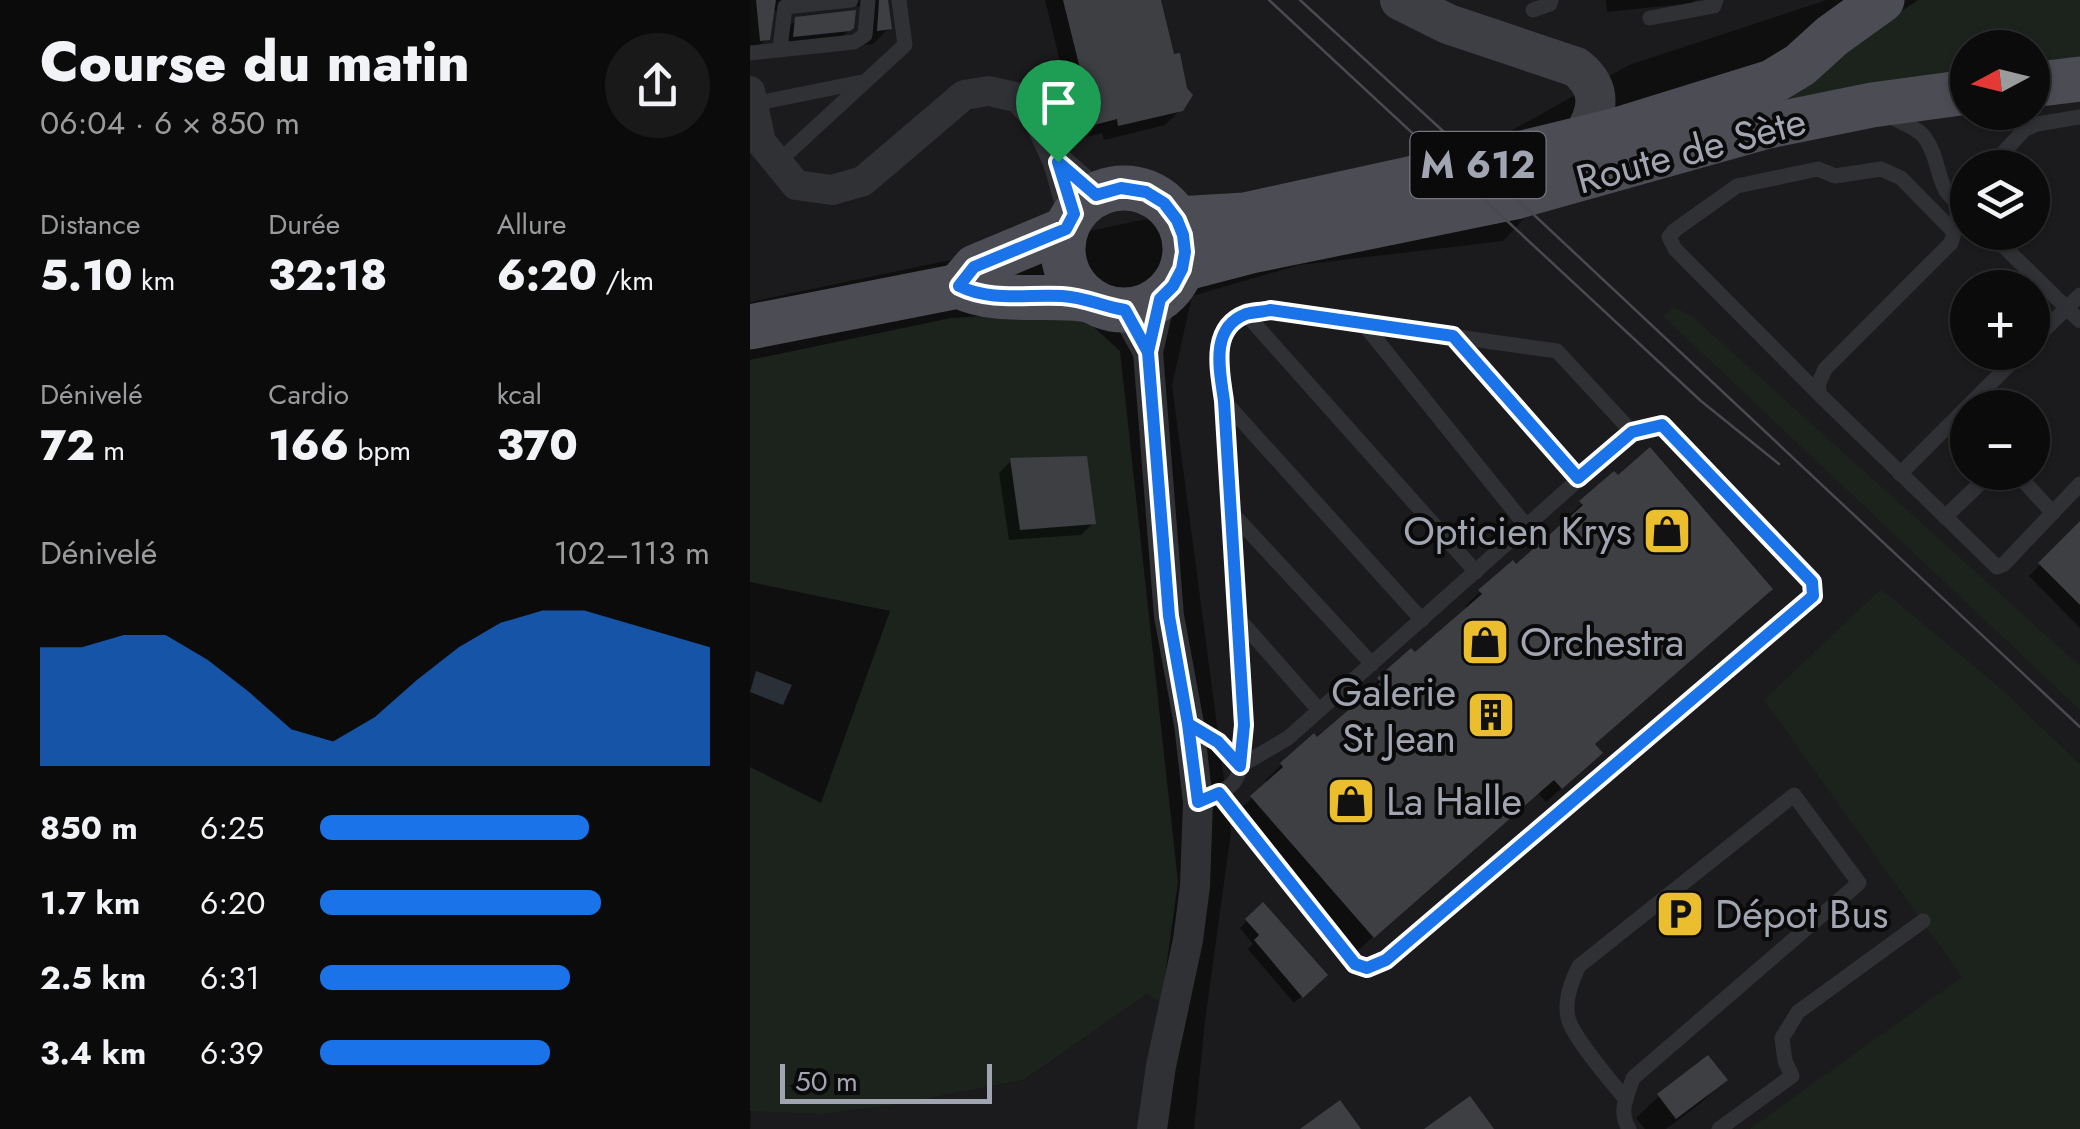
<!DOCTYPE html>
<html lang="fr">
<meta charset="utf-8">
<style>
body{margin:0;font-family:Jost,sans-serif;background:#19191a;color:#f1f3f6;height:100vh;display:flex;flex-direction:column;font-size:38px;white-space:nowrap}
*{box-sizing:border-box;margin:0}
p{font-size:32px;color:#9a9b9d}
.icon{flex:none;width:55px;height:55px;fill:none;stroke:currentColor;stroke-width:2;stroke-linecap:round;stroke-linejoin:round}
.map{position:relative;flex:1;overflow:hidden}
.panel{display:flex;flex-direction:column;background:#0b0b0c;width:750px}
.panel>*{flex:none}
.needle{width:65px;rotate:263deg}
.tools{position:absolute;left:1200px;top:30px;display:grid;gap:20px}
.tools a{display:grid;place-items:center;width:100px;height:100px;border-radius:50%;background:#0b0b0c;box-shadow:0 2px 8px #0004,0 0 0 2px #2b2b2d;font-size:50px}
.scale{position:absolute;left:30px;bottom:25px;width:212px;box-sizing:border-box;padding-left:10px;border:5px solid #a1a4b1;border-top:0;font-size:28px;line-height:35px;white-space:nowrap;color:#a1a4b1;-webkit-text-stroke:8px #0a0a0b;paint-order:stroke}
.pin{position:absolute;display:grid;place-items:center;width:85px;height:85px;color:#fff;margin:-102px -42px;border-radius:50% 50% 50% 0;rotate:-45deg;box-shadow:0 0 10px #0007}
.pin .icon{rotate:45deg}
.round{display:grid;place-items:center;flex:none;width:105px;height:105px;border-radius:52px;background:#19191a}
.overview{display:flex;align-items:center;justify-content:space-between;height:170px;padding:0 40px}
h1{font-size:55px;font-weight:800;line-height:75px}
.stats{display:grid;grid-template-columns:repeat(3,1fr);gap:15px;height:170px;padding:10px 40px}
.stats div{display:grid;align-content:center}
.stats b{font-size:42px;font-weight:800}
.stats small{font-size:28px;font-weight:400}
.stats p{font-size:28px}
.chart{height:280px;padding:20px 40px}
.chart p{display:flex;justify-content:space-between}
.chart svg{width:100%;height:180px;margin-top:10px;fill:#1a73e8;opacity:.7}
ul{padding:0 40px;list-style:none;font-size:32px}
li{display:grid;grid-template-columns:160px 120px 1fr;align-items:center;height:75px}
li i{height:25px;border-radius:12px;background:#1a73e8}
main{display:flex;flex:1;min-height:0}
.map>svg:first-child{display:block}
.built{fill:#1b1b1d;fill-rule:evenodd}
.green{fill:#1c231d}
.water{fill:#293038}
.shadow{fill:#0007}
.building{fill:#3e3f43}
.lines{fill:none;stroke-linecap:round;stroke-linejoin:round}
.lane{stroke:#303135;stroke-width:15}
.street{stroke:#303135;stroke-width:30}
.secondary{stroke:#3e3f45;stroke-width:40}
.primary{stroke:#4c4d54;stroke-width:45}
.tram{stroke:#494a50;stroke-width:2.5}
.route-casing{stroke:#fff;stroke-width:20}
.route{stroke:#1a73e8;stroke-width:12}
.labels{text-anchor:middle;stroke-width:8;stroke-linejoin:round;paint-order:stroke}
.shield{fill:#0a0a0b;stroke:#74767f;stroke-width:2.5}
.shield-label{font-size:38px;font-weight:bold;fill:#a1a4b1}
.street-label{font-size:40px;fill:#a1a4b1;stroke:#0a0a0b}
.poi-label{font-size:40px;fill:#a1a4b1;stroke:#0a0a0b;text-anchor:start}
</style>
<main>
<section class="panel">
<div class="overview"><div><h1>Course du matin</h1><p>06:04 · 6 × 850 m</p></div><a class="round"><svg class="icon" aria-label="share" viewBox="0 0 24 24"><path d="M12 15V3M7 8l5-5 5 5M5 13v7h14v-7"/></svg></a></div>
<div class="stats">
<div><p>Distance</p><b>5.10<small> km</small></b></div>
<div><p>Durée</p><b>32:18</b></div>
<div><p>Allure</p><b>6:20<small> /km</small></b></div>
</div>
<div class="stats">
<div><p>Dénivelé</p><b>72<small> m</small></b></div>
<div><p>Cardio</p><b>166<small> bpm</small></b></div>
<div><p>kcal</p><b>370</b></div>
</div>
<div class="chart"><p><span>Dénivelé</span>102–113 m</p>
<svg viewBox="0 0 160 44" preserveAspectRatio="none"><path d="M0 44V15L10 15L20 12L30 12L40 18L50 26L60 35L70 38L80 32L90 23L100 15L110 9L120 6L130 6L140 9L150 12L160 15V44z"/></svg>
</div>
<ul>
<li><b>850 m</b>6:25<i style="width:69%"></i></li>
<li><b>1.7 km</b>6:20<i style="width:72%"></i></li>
<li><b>2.5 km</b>6:31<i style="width:64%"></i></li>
<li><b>3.4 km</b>6:39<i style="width:59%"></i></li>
</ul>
</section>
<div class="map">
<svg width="1330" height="1129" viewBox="0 0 1330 1129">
<rect width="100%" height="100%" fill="#0f0f10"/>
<!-- built -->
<g class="built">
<path d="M0,0H1077L879,65L727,150L0,302Z"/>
<path d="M1330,94V764L1253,690L1131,590L1015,700L1213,977L999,1129H444L455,1021L481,832L422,385L442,296L549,265L753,241L787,204L994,144L1218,112H1282L1283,102ZM1218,168H1282V232H1218ZM1218,288H1282V352H1218ZM1218,408H1282V472H1218Z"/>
<path d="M397,994L411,1004L398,1129H0L1,1110L72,1114L138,1106L274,1080Z"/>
</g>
<!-- green -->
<g class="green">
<path d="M1168,0H1330V64L1283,70L1282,48H1218L1217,78L1040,103L1029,93Z"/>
<path d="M924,307L943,317L1330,666V710L914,317Z"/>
<path d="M297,312L336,320L370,351L428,882L411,1004L397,994L274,1080L138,1106L72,1114L0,1111V767L71,803L140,611L0,582V360L201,318Z"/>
<path d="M1131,589L1253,690L1330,764V1129H999L1212,977L1014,700Z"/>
</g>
<!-- water -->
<path class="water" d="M6,671L42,685L33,705L0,692Z"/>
<!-- shadow -->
<g class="shadow">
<path d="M0,0H136L139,28L123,44L112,45L114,17L110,7L101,3L83,4L21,11L17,38L0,55Z"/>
<path d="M295,0H408L422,57L431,109L415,125L354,140L352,133L329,139Z"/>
<path d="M856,0H946L942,3L857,12Z"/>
<path d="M46,20L102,27L85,44L28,52L30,36Z"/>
<path d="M261,461L343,523L331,535L259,540L249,473Z"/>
<path d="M864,475L843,745L835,768L796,802L788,793L607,951L487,812L519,783L516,780L531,765L567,741L617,697L614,694L629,680L664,656L718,609L715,606L730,592L766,567L819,521L816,518Z"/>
<path d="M1330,525V628L1279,576Z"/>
<path d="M513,905L574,975L544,1003L498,949L503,944L490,928Z"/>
<path d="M974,1080L952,1102L916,1129H895L886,1118L909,1096Z"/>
</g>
<!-- building -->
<g class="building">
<path d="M6,0H26L20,40L10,41Z"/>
<path d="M129,0H138L142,29L127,31Z"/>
<path d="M313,0H411L424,54L430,53L437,88L443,95L433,111L368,126L367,119L344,125Z"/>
<path d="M106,10L104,28L100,31L43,37L45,17Z"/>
<path d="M900,447L1023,589L845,744L853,753L812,789L804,780L624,938L500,796L533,767L530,763L564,733L567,737L631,682L627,678L661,648L665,652L732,594L728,590L763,560L766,564L833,505L829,501L864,471L868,475Z"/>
<path d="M337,456L346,524L270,530L260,458Z"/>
<path d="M1330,521V605L1288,563Z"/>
<path d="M513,902L578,975L553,998L504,940L509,935L495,919Z"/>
<path d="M958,1055L978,1080L926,1119L907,1094Z"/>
<path d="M720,1096L744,1129H674L706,1106Z"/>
<path d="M590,1100L611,1129H550Z"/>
</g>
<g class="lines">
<!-- lane -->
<g class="lane">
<path d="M783,10L800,4L801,0"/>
<path d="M900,18L964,6L966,0"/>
<path d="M30,49L35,7L101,0"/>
<path d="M0,53L104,42L115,35L118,0"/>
<path d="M3,104L112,82"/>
<path d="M1134,113C1146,121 1168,127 1175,138C1187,154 1187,175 1196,191C1201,198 1208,204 1214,209"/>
<path d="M28,162L155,45L149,0"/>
<path d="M1239,168L1275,129L1287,124L1330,117"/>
<path d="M1218,192L1207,203V223L1201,243L1075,369L1068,385L1070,395L1247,567L1254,564L1330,484"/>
<path d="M1239,232L1330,321"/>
<path d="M496,314L726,572"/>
<path d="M613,323L777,527"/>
<path d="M703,336L828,478"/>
<path d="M1282,342L1330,295"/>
<path d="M1070,395L925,249L919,237L925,230L987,186L1068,169L1085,176L1131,169L1151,178L1204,232"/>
<path d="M474,401L672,620"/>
<path d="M1265,472L1303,513"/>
<path d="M1150,474L1272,352"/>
<path d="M481,512L622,664"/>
<path d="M1195,517L1242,472"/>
<path d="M487,617L569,710"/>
<path d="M439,725L468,742L490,766"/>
<path d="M469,793L605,964L617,967L636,960L1063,596L1062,582L912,425L882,432"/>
<path d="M448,802C459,797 476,792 484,782C494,769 492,741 493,725L474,401C470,371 459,327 496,314C503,312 513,312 520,311L807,351L882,432L538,738L490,766"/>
<path d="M876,1100C861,1081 826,1041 819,1021C813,1003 821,982 829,966L1044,795L1109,883L883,1078C877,1097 868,1111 879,1129"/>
<path d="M969,1129L1042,1076L1035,1061L1032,1038L1048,1012L1173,921"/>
</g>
<!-- street -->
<g class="street">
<path d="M0,91L11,142L46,185L82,190L113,181L214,95L239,91L269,98L290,122L308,162L323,214"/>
<path d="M308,162L346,195"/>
<path d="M375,310L398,352"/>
<path d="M402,1129L411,1066L438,940L445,886L448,802L439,724L419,616L398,352L410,299"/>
</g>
<!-- secondary -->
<path class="secondary" d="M650,0L698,24L826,67C854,89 848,111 832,139"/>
<!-- primary -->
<g class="primary">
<path d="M1282,85L1330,79"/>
<circle cx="374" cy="249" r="61"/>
<path d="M427,219L495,215L728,164L867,130L1022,82L1050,65L1082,36L1132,0"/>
<path d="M432,269L501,251L765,197L1014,127L1122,105L1218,92"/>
<path d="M209,286L225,267L316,229"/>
<path d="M0,327L209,286C248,305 297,293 339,300"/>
</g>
<!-- tram -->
<g class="tram">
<path d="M519,0L951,401L1029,464"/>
<path d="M550,0L765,197L1330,727"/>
</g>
</g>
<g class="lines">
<!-- route casing -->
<g class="route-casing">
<path id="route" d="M308,162L324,214L316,229L224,267L209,286C241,302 277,294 312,296C335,297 353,307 375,310L398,352L419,616L438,724L448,802L469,793L605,964L617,968L636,960L1063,596L1062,582L912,425L882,432L828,478L703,336L520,310C513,312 503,312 496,314C459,328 470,371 474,401L494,725L490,766L468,742L438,724L419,616L398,352L410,299L423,286L432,269L435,252L433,235L427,220L414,203L396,192L371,188L346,195L308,162"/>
</g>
<!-- route -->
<use href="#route" class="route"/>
</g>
<!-- icons -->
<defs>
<g id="shop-square" transform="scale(2.5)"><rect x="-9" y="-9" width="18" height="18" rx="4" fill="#ebbe2d" stroke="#0a0a0b"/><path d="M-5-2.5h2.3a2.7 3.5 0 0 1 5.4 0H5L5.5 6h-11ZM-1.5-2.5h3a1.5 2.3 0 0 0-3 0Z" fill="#111"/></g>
<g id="building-square" transform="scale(2.5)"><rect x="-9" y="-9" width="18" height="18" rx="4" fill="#ebbe2d" stroke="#0a0a0b"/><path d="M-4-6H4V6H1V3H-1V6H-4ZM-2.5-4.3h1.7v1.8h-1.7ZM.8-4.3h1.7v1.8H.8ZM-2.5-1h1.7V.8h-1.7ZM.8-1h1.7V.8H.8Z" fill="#111"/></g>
<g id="parking-square" transform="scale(2.5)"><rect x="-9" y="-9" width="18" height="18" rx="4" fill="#ebbe2d" stroke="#0a0a0b"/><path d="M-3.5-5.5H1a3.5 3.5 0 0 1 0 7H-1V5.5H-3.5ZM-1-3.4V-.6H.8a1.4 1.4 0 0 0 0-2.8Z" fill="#111"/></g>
</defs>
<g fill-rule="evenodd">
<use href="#shop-square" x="917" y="531"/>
<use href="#shop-square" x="735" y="642"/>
<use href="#building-square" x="741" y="715"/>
<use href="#shop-square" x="601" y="801"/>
<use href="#parking-square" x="930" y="914"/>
</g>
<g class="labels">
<!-- shield labels -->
<rect class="shield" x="660.5" y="132" width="135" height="66" rx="8"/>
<g class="shield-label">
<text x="728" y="178">M 612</text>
</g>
<!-- street labels -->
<g class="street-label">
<text transform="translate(941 150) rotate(-15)" y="14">Route de Sète</text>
</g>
<!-- poi labels -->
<g class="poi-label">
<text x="882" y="545" text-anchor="end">Opticien Krys</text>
<text x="770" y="656">Orchestra</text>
<text x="706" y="706" text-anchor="end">Galerie<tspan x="706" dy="46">St Jean</tspan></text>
<text x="636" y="815">La Halle</text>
<text x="965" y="928">Dépot Bus</text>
</g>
</g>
</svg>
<div class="tools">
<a><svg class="needle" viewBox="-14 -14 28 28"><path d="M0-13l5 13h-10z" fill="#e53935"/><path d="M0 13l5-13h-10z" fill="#9a9b9d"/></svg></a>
<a><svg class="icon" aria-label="layers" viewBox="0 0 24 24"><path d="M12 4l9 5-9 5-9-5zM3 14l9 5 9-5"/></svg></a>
<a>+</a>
<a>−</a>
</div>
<div class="scale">50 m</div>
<div class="pin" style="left:308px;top:162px;background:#1e9e55"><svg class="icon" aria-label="arrive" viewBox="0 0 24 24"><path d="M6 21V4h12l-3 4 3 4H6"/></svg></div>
</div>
</main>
